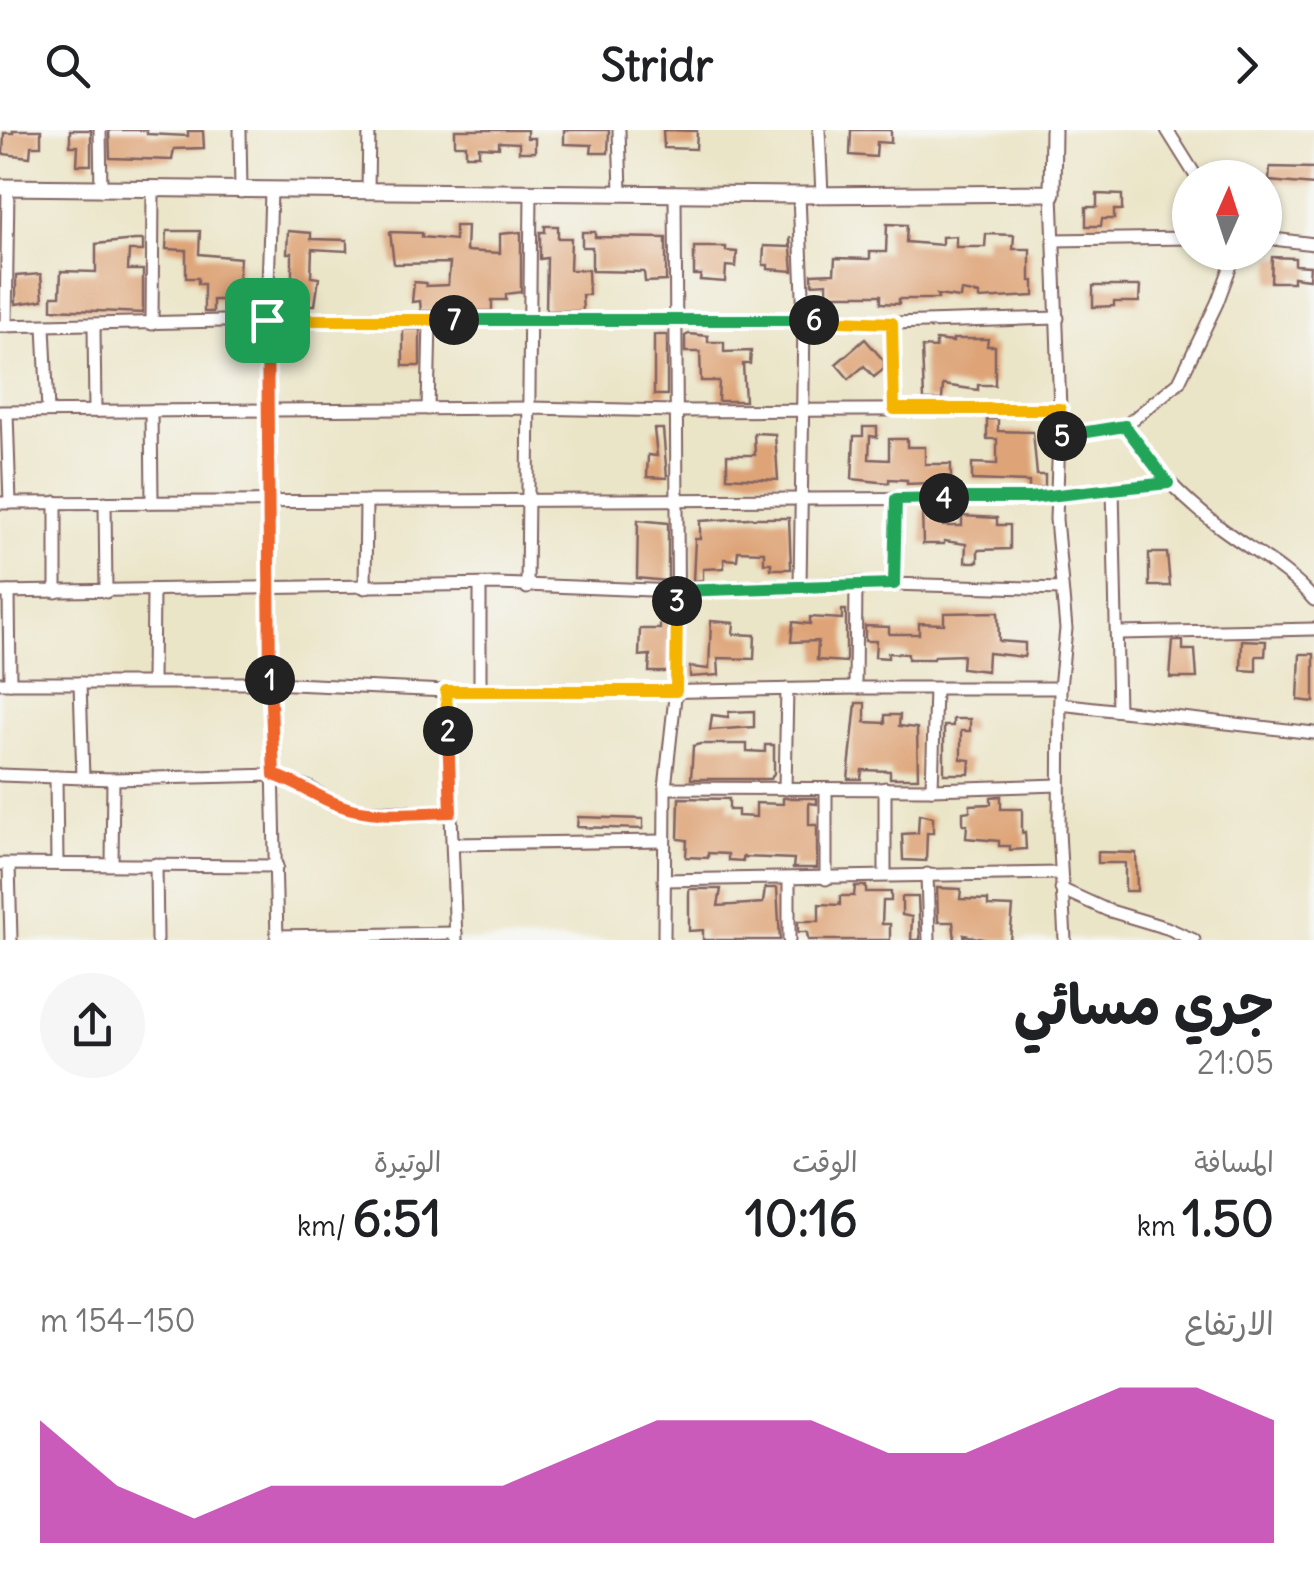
<!DOCTYPE html>
<html lang="ar">
<meta charset="utf-8">
<style>
body{margin:0;font-family:Delius,"Playpen Sans Arabic",sans-serif;background:#f6f6f6;color:#202124;direction:rtl;height:100vh;display:flex;flex-direction:column;font-size:38px;white-space:nowrap}
*{box-sizing:border-box;margin:0}
p{font-size:32px;color:#757577}
.icon{flex:none;width:55px;height:55px;fill:none;stroke:currentColor;stroke-width:2;stroke-linecap:round;stroke-linejoin:round}
.map{position:relative;height:810px;overflow:hidden;direction:ltr}
.panel{display:flex;flex-direction:column;background:#fff;flex:1}
.panel>*{flex:none}
.needle{width:65px;rotate:3deg}
.buttons{position:absolute;left:1172px;top:30px;display:grid;gap:20px}
.buttons a{display:grid;place-items:center;width:110px;height:110px;border-radius:50%;background:#fff;box-shadow:0 2px 8px #0004;font-size:50px}
.pin{position:absolute;display:grid;place-items:center;width:85px;height:85px;color:#fff;margin:-42px;border-radius:20px;box-shadow:0 5px 15px #0006}
.km{position:absolute;width:50px;height:50px;margin:-25px;border-radius:50%;background:#222;color:#fff;font-size:28px;line-height:50px;text-align:center}
.round{display:grid;place-items:center;flex:none;width:105px;height:105px;border-radius:52px;background:#f6f6f6}
.head{display:flex;align-items:center;justify-content:space-between;height:170px;padding:0 40px}
h1{font-size:55px;font-weight:700;line-height:75px}
.figures{display:grid;grid-template-columns:repeat(3,1fr);gap:15px;height:170px;padding:10px 40px}
.figures div{display:grid;align-content:center}
.figures b{font-size:50px;font-weight:700}
.figures small{font-size:28px;font-weight:400}
.figures p{font-size:28px}
.chart{height:280px;padding:20px 40px}
.chart p{display:flex;justify-content:space-between}
.chart svg{width:100%;height:180px;margin-top:10px;fill:#b5179e;opacity:.7}
header{display:flex;justify-content:space-between;align-items:center;height:130px;padding:0 40px;background:#fff;font-size:45px;font-weight:700}
.map>svg:first-child{display:block}
.building{fill:#dea478}
.lines{fill:none;stroke-linecap:round;stroke-linejoin:round}
.minor-casing{stroke:#826462;stroke-width:15}
.tertiary-casing{stroke:#826462;stroke-width:19}
.minor{stroke:#fff;stroke-width:11}
.tertiary{stroke:#fff;stroke-width:15}
.split-1-casing{stroke:#fff;stroke-width:20}
.split-2-casing{stroke:#fff;stroke-width:20}
.split-3-casing{stroke:#fff;stroke-width:20}
.split-4-casing{stroke:#fff;stroke-width:20}
.split-5-casing{stroke:#fff;stroke-width:20}
.split-6-casing{stroke:#fff;stroke-width:20}
.split-7-casing{stroke:#fff;stroke-width:20}
.split-8-casing{stroke:#fff;stroke-width:20}
.split-1{stroke:#f0652b;stroke-width:12}
.split-2{stroke:#f0652b;stroke-width:12}
.split-3{stroke:#f5b400;stroke-width:12}
.split-4{stroke:#22a559;stroke-width:12}
.split-5{stroke:#22a559;stroke-width:12}
.split-6{stroke:#f5b400;stroke-width:12}
.split-7{stroke:#22a559;stroke-width:12}
.split-8{stroke:#f5b400;stroke-width:12}
</style>
<header><svg class="icon" aria-label="forward" viewBox="0 0 24 24"><path d="M9 5l7 7-7 7"/></svg>Stridr<svg class="icon" aria-label="search" viewBox="0 0 24 24"><circle cx="10" cy="10" r="6"/><path d="M15 15l6 6"/></svg></header>
<div class="map">
<svg width="1314" height="810" viewBox="0 0 1314 810">
<rect width="100%" height="100%" fill="#f6f6f2"/>
<filter id="ink" filterUnits="userSpaceOnUse"><feTurbulence type="fractalNoise" baseFrequency=".01" numOctaves="2"/><feDisplacementMap in="SourceGraphic" scale="20" xChannelSelector="R" yChannelSelector="G"/><feConvolveMatrix kernelMatrix="1 2 1 2 8 2 1 2 1" color-interpolation-filters="sRGB"/></filter>
<filter id="wash" filterUnits="userSpaceOnUse"><feTurbulence type="fractalNoise" baseFrequency=".0048" numOctaves="4" result="noise"/><feDisplacementMap in="SourceGraphic" scale="40" xChannelSelector="R" yChannelSelector="G"/><feGaussianBlur stdDeviation="2.25" result="paint"/><feColorMatrix in="noise" values="0 0 0 0 0 0 0 0 0 0 0 0 0 0 0 0 0 1.4 0 .05"/><feComposite in="paint" operator="in"/></filter>
<g filter="url(#wash)">
<rect width="100%" height="100%" fill="#ebe5c8"/>
<g id="blocks">
<!-- building -->
<g class="building">
<path d="M13,0H41V16H31L30,27L3,24L4,3H13Z"/>
<path d="M70,0H91V35H77L78,16H70Z"/>
<path d="M109,0H147V4L188,6V1H203L204,18L174,19L172,30L110,28Z"/>
<path d="M455,0H527V8H535V22H519V13L499,12V18L479,17V25H466V15H455Z"/>
<path d="M564,0H609L608,23H591L592,15L564,14Z"/>
<path d="M663,0L697,1L696,19L664,18Z"/>
<path d="M851,0H891V13L877,12L876,27L850,25Z"/>
<path d="M1270,37L1314,38V55L1269,51Z"/>
<path d="M1097,64L1122,65V80H1114V89H1102L1101,96H1086V77H1097Z"/>
<path d="M887,94L907,95L906,112L942,115V107L956,106V117H985L986,104L1014,105L1013,119H1030V151H1034V166L979,169V164L961,161L960,168L937,165L938,169H899V174L881,173V165H827V153L812,154V144L834,143L835,128L870,129V122H886Z"/>
<path d="M455,96H467L466,121L500,123V104L521,102V162L506,164V170H492V181H421L420,171L412,172L414,152L426,153V156L448,155L450,133L394,134L390,102L422,103V107L455,110Z"/>
<path d="M545,96H558V108H571L570,140H588L589,165H582L583,181H546L547,128L540,129V102H545Z"/>
<path d="M167,101H200L199,124L240,128L238,155H257L258,176H233L232,170H213V182H204V154H198V148H186V120L166,119Z"/>
<path d="M288,101L311,103V109L347,110V121L312,119L311,147L319,148L315,175H299L298,147H292V123H287Z"/>
<path d="M582,102H595V107L666,108V151L645,152L644,142L592,141V117H582Z"/>
<path d="M790,107L793,141L768,139V135H763L764,116L790,117Z"/>
<path d="M135,110H143V121H129L128,140H143V183L52,179V166H60L61,141L96,142V114Z"/>
<path d="M694,117H726V121L737,122L736,137L726,136L725,152L700,150L701,145H694Z"/>
<path d="M1272,127L1295,128V135L1310,136L1309,149L1293,147V152H1271Z"/>
<path d="M41,144L43,170L16,174V146Z"/>
<path d="M1093,156H1140L1139,172H1114V176L1093,177Z"/>
<rect x="403" y="199" width="17" height="37"/>
<path d="M689,204L708,206V212H724V222L751,221L750,234H743L745,271H718L719,251H701L700,222H685V206Z"/>
<rect x="654" y="205" width="13" height="60"/>
<path d="M865,209L884,231V239L874,247L864,236L849,249L836,234Z"/>
<path d="M953,209H988L987,216H995V255H978V260L943,255L942,270H924L922,217L936,218V210L953,212Z"/>
<path d="M987,289H998V301L1033,302L1037,345H1045V357L1029,359V352L972,350V333L997,334V309H987Z"/>
<path d="M863,297H877V307L870,306L869,329L889,330V309H907V317H925V334H951V352L907,354V350L889,349V353L852,349L854,306H863Z"/>
<path d="M654,299H663L667,348L647,347L648,325L657,326Z"/>
<path d="M754,303L775,304L778,350L727,347V325H755Z"/>
<path d="M922,380H931L932,389H943V396H962V386L997,388V395H1010V419L978,420V432H965L966,414L944,411V414H923Z"/>
<path d="M749,388H789L791,439H771V433H764V422L738,421L737,430L724,429V438L703,439V450L693,451L695,409H700V391Z"/>
<path d="M638,390L668,393V451L637,448Z"/>
<path d="M1149,423H1167L1170,456H1149Z"/>
<path d="M842,480H846V532L817,530L818,511L791,512L793,492L810,494V487L842,489Z"/>
<path d="M998,482L999,511L1025,513V523L1024,527L988,523L987,541L962,538L963,525L935,526L934,529H908V524L888,523V528L875,527L876,511H865V496L889,497V504H919V493L944,494V483Z"/>
<path d="M660,488H668V542H649L650,525L639,526L640,499H660Z"/>
<path d="M711,491L734,493L733,504L755,505L754,529L718,528L719,545L690,547V537L709,539Z"/>
<path d="M1242,510L1266,511L1265,526H1256V541L1241,540Z"/>
<path d="M1173,511H1183V520H1195L1197,548H1170Z"/>
<path d="M1300,524H1314V572L1298,570Z"/>
<path d="M856,573H865V592L885,593V585H900L899,596L917,598L918,648H890V641L862,640L861,649H848Z"/>
<path d="M754,581V597L710,600L712,585L728,587L729,582Z"/>
<path d="M953,589H970V601H961V629L970,630L969,644H944V596H953Z"/>
<path d="M700,614H747V621L765,622V615H774V643L771,649H691L693,616Z"/>
<path d="M1001,666V679H1022V703L1025,702L1026,719L1010,720V716H999V711L966,708L967,695H963V682L970,681V675L991,674V667Z"/>
<path d="M679,668L729,669V680H738V686L756,687V673L783,674V668H817V674L809,673V695H817V738H793L794,729L743,727V731L728,730V724L708,723V728L686,727L687,710L678,709Z"/>
<path d="M919,684L933,687V703H927L926,731L903,730L902,704L918,703Z"/>
<path d="M578,687L643,689V699L577,697Z"/>
<path d="M1098,722L1136,723L1137,761H1125V733H1098Z"/>
<path d="M855,756H866V762H891V771H883L882,794H890V810H808L807,802H798V791H819V774L840,775V766H854Z"/>
<path d="M765,758H777L780,810H703V800L689,801V759H721L718,776L763,773Z"/>
<path d="M937,758L961,759L960,769L988,770V776L1013,777L1010,810H987L964,805L965,810H955L953,792H938Z"/>
<path d="M902,767H918L920,810H911L912,787L902,785Z"/>
</g>
</g>
</g>
<g filter="url(#ink)">
<use href="#blocks" fill-opacity="0" stroke="#826462" stroke-width="2.5"/>
<g class="lines">
<!-- minor casing -->
<g class="minor-casing">
<g id="minor">
<path d="M100,0L101,60"/>
<path d="M240,0L241,62"/>
<path d="M619,0L621,62"/>
<path d="M819,0L822,65"/>
<path d="M1167,0L1197,48"/>
<path d="M368,60L369,0"/>
<path d="M271,61L267,190L269,460L277,810"/>
<path d="M1052,63L1060,279L1056,389L1066,499L1060,558L1059,701L1065,810"/>
<path d="M799,65L804,190L800,456"/>
<path d="M1265,108L1314,114"/>
<path d="M1053,110L1190,108"/>
<path d="M892,193L894,279"/>
<path d="M152,194L153,61"/>
<path d="M94,195L95,281"/>
<path d="M0,196L267,190H804L892,193L1058,188"/>
<path d="M6,196L8,57"/>
<path d="M44,196L48,281"/>
<path d="M428,279L430,190"/>
<path d="M151,281L152,371"/>
<path d="M0,282L529,278L675,281L1060,279"/>
<path d="M7,283L10,373"/>
<path d="M1125,296C1156,340 1178,365 1221,398C1253,422 1288,439 1314,470"/>
<path d="M1060,306L1125,296L1179,252L1217,173L1236,122"/>
<path d="M1113,358L1118,580"/>
<path d="M105,372L106,462"/>
<path d="M0,373L1031,368L1168,353"/>
<path d="M894,454L896,369"/>
<path d="M480,455V561"/>
<path d="M365,458L366,371"/>
<path d="M527,458L531,62"/>
<path d="M0,462L498,454L677,461L856,453L1061,459"/>
<path d="M9,462L10,553"/>
<path d="M56,462V372"/>
<path d="M1119,503L1314,499"/>
<path d="M152,552L153,461"/>
<path d="M0,553H270L446,561L648,562L855,558H1060"/>
<path d="M80,553L83,648"/>
<path d="M855,558L856,453"/>
<path d="M446,561L456,810"/>
<path d="M1060,574L1314,603"/>
<path d="M0,645L113,649L274,645L308,657L338,675L356,680L451,683"/>
<path d="M56,647L57,734"/>
<path d="M665,658L932,659L1059,655"/>
<path d="M885,658V745"/>
<path d="M785,659L787,559"/>
<path d="M932,659L935,559"/>
<path d="M453,714L664,711"/>
<path d="M0,734L277,736"/>
<path d="M112,734L113,649"/>
<path d="M156,734L157,810"/>
<path d="M9,735L11,810"/>
<path d="M927,744L929,810"/>
<path d="M826,749V659"/>
<path d="M664,750L1059,743"/>
<path d="M1061,759L1107,780L1167,798L1194,810"/>
<path d="M277,806L456,803"/>
<path d="M664,810L665,658L678,540L675,62"/>
<path d="M789,810V750"/>
</g>
</g>
<!-- tertiary casing -->
<g class="tertiary-casing">
<path id="tertiary" d="M0,57L799,65L1052,63L1053,0"/>
</g>
<!-- minor -->
<use href="#minor" class="minor"/>
<!-- tertiary -->
<use href="#tertiary" class="tertiary"/>
</g>
</g>
<g class="lines" filter="url(#ink)">
<!-- split-1 casing -->
<g class="split-1-casing">
<path id="split-1" d="M267,190L270,550"/>
</g>
<!-- split-2 casing -->
<g class="split-2-casing">
<path id="split-2" d="M270,550L274,645C298,653 317,667 339,675C372,688 416,683 451,682L448,601"/>
</g>
<!-- split-3 casing -->
<g class="split-3-casing">
<path id="split-3" d="M448,601L446,561H676L677,471"/>
</g>
<!-- split-4 casing -->
<g class="split-4-casing">
<path id="split-4" d="M677,471V461L894,454L896,369L944,368"/>
</g>
<!-- split-5 casing -->
<g class="split-5-casing">
<path id="split-5" d="M944,368H1030L1168,353L1125,296L1062,306"/>
</g>
<!-- split-6 casing -->
<g class="split-6-casing">
<path id="split-6" d="M814,190L892,193L894,279H1060L1062,306"/>
</g>
<!-- split-7 casing -->
<g class="split-7-casing">
<path id="split-7" d="M454,190H814"/>
</g>
<!-- split-8 casing -->
<g class="split-8-casing">
<path id="split-8" d="M267,190H454"/>
</g>
<!-- split-1 -->
<use href="#split-1" class="split-1"/>
<!-- split-2 -->
<use href="#split-2" class="split-2"/>
<!-- split-3 -->
<use href="#split-3" class="split-3"/>
<!-- split-4 -->
<use href="#split-4" class="split-4"/>
<!-- split-5 -->
<use href="#split-5" class="split-5"/>
<!-- split-6 -->
<use href="#split-6" class="split-6"/>
<!-- split-7 -->
<use href="#split-7" class="split-7"/>
<!-- split-8 -->
<use href="#split-8" class="split-8"/>
</g>
</svg>
<div class="buttons">
<a><svg class="needle" viewBox="-14 -14 28 28"><path d="M0-13l5 13h-10z" fill="#e53935"/><path d="M0 13l5-13h-10z" fill="#757577"/></svg></a>
</div>
<div class="pin" style="left:267px;top:190px;background:#1e9e55"><svg class="icon" aria-label="arrive" viewBox="0 0 24 24"><path d="M6 21V4h12l-3 4 3 4H6"/></svg></div>
<b class="km" style="left:270px;top:550px">1</b>
<b class="km" style="left:448px;top:601px">2</b>
<b class="km" style="left:677px;top:471px">3</b>
<b class="km" style="left:944px;top:368px">4</b>
<b class="km" style="left:1062px;top:306px">5</b>
<b class="km" style="left:814px;top:190px">6</b>
<b class="km" style="left:454px;top:190px">7</b>
</div>
<section class="panel">
<div class="head"><div><h1>جري مسائي</h1><p>21:05</p></div><a class="round"><svg class="icon" aria-label="share" viewBox="0 0 24 24"><path d="M12 15V3M7 8l5-5 5 5M5 13v7h14v-7"/></svg></a></div>
<div class="figures">
<div><p>المسافة</p><b>1.50<small> km</small></b></div>
<div><p>الوقت</p><b>10:16</b></div>
<div><p>الوتيرة</p><b>6:51<small> /km</small></b></div>
</div>
<div class="chart"><p><span>الارتفاع</span>150–154 m</p>
<svg viewBox="0 0 160 44" preserveAspectRatio="none"><path d="M0 44V14L10 30L20 38L30 30L40 30L50 30L60 30L70 22L80 14L90 14L100 14L110 22L120 22L130 14L140 6L150 6L160 14V44z"/></svg>
</div>
</section>
